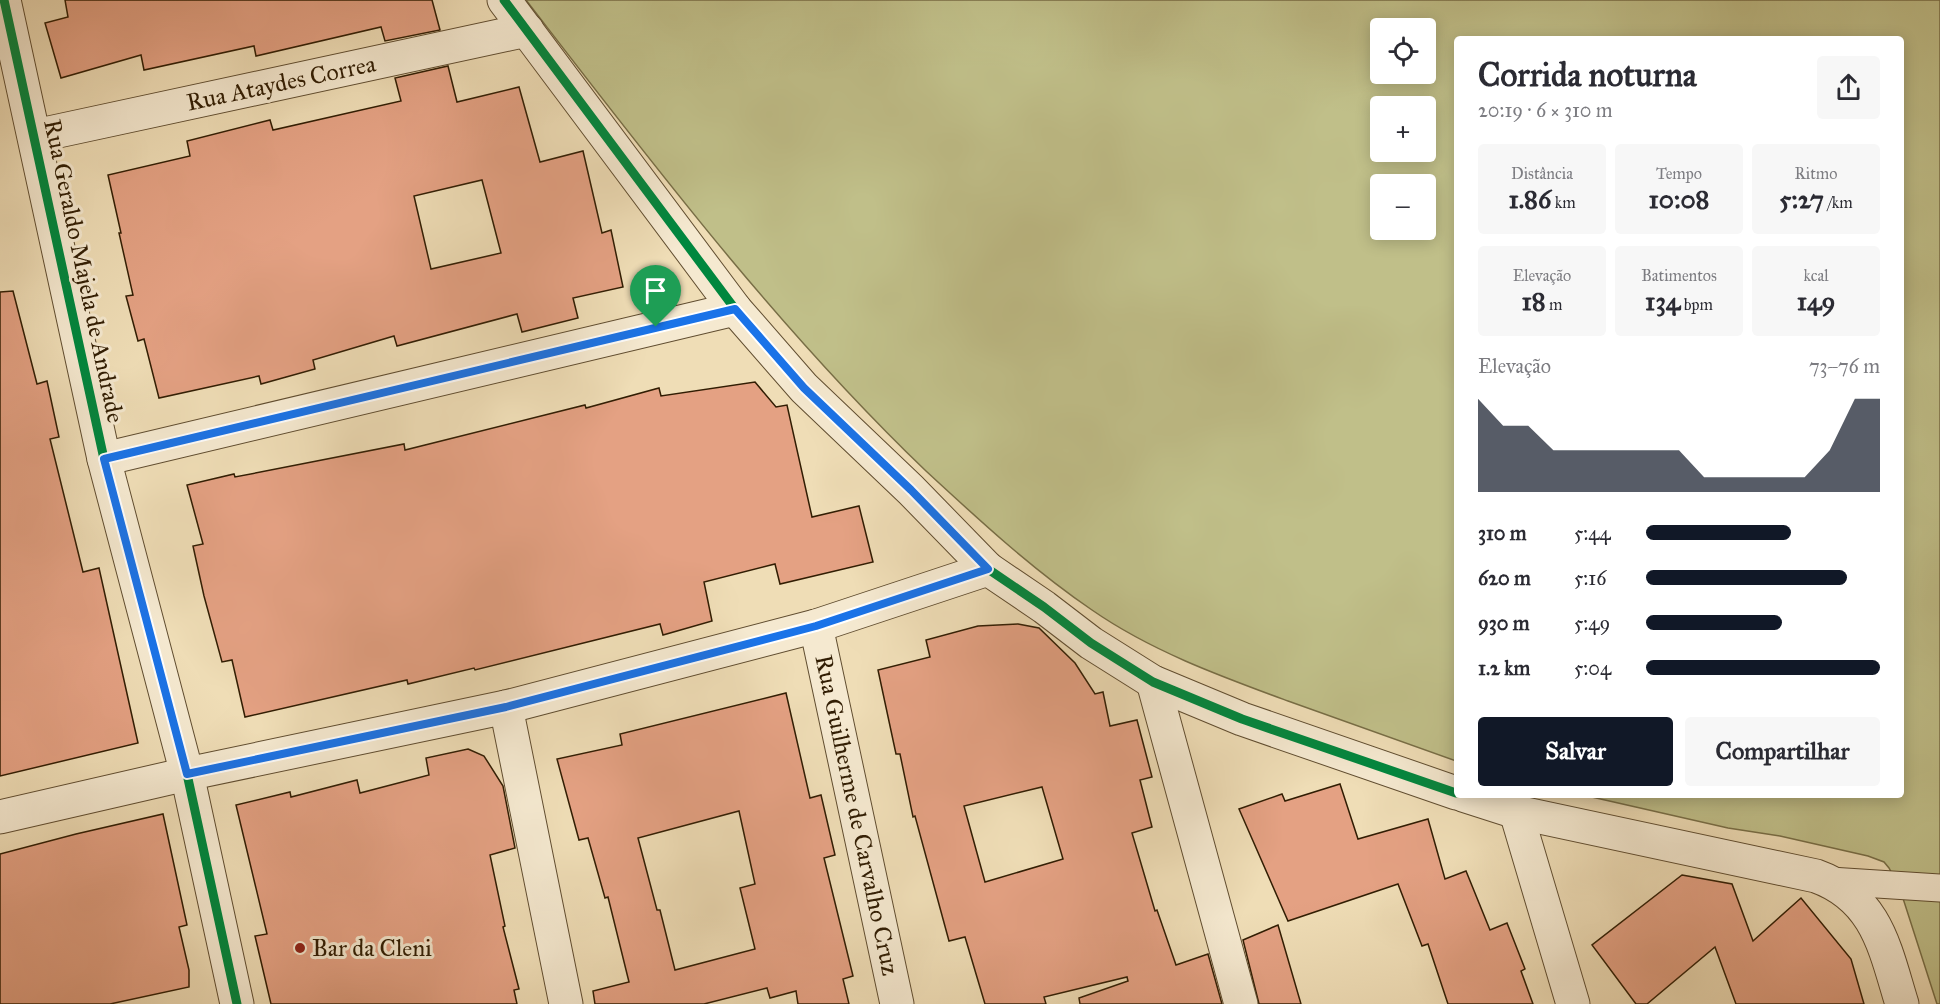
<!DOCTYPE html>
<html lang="pt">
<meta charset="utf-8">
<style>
body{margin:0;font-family:"IM FELL Great Primer",serif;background:#f7f7f7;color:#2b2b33;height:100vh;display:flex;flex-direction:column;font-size:22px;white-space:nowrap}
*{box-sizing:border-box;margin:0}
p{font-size:20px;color:#7c7c81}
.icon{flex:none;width:33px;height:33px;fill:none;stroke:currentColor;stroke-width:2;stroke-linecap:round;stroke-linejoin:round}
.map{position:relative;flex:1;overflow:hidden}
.panel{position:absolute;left:1454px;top:36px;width:450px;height:762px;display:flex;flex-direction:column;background:#fff;border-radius:6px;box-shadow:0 3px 15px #0003}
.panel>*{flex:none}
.fabs{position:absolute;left:1370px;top:18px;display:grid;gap:12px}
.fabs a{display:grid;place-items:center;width:66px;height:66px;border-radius:6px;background:#fff;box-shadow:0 3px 15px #0003;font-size:30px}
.pin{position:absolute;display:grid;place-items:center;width:51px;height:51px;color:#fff;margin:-62px -26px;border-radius:50% 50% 50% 0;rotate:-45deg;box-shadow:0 0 6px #0007}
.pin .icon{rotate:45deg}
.round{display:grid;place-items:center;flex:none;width:63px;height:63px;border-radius:6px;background:#f7f7f7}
.headline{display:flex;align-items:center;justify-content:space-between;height:102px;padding:0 24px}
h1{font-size:33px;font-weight:700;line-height:45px}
.stats{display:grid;grid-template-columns:repeat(3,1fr);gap:9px;height:102px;padding:6px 24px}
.stats div{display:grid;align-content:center;border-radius:6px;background:#f7f7f7;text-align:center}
.stats b{font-size:26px;font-weight:700}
.stats small{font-size:16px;font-weight:400}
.stats p{font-size:16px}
.chart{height:168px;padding:12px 24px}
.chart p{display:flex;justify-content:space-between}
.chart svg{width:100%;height:108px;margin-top:6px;fill:#111827;opacity:.7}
.button{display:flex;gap:12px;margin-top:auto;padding:12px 24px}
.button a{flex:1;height:69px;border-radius:6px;background:#111827;color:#fff;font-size:24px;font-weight:700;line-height:69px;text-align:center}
.button a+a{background:#f7f7f7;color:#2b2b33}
ul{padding:0 24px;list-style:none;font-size:20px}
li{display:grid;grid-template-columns:96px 72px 1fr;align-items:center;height:45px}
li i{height:15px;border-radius:8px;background:#111827}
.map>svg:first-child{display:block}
.green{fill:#c0bf89;stroke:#786e46;stroke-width:1.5;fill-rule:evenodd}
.building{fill:#e4a183;stroke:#311d03;stroke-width:1.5;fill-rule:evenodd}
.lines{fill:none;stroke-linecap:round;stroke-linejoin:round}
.lane-casing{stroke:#604d30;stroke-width:29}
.street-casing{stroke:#604d30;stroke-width:35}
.lane{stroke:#f5e9d0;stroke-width:27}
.street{stroke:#f5e9d0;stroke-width:33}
.cycleway-casing{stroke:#f5e9d0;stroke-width:13}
.cycleway{stroke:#00873e;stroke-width:9}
.route-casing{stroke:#fff;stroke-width:12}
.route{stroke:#1a73e8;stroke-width:8}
.poi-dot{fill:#8f2418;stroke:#f5e9d0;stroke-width:2}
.labels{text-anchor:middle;stroke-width:6;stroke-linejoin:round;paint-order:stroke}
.street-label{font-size:24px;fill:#311d03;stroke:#f5e9d0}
.poi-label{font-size:24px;fill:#311d03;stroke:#f5e9d0;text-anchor:start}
</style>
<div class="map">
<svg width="1940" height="1004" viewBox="0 0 1940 1004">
<rect width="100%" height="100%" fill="#efddb6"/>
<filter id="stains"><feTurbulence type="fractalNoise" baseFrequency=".00333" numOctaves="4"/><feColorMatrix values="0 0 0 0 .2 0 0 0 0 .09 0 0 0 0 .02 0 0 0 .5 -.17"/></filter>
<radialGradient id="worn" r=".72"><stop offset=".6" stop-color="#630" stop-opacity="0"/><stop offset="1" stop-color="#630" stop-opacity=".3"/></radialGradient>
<!-- green -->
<path class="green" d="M526,0H1940V1004H1937L1900,889L1889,868L1884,862L1868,856L1780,836L1728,828L1583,795H1900V39H1456V761C1400,741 1344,721 1288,701C1220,676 1151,651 1092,610C1032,569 979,520 926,471C777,328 652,163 526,0ZM1380,28H1425V74H1380ZM1380,106H1425V152H1380ZM1380,184H1425V230H1380Z"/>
<!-- building -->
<g class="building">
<path d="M65,0H432L440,30L385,41L381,27L256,56L254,46L144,70L141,55L61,78L45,23L68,17Z"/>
<path d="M448,66L457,102L519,87L540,162L583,151L602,233L611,230L623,287L573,298L578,318L522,332L517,314L397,346L394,336L313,360L315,369L261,384L259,376L159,398L144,339L138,341L126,296L133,295L119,233H121L108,175L190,156L187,141L270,120L273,130L401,101L395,78ZM482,180L501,253L431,269L414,196Z"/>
<path d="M13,291L37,384L47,381L59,437L50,439L83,572L99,568L138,743L0,776V292Z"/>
<path d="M755,382L776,407L787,405L812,517L859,506L873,562L780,584L775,564L704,582L712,621L663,635L660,624L475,670L474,668L408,684L407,680L245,717L232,660L222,662L204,596L193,546L203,544L187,485L234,474L235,477L404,444L405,450L585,405L586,408L659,388L661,396Z"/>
<path d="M1018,624L1039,628L1075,663L1095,694L1103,692L1110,726L1137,720L1152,777L1140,780L1152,827L1132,833L1155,911L1157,910L1176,965L1208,954L1222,1004H1080L1079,998L1128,981L1127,977L1044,997L1046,1004H985L965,937L949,941L915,816L913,817L900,754H896L878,670L930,657L926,640L978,626ZM1042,787L1063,859L985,882L964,806Z"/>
<path d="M786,693L810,798L821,795L835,855L824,858L853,976L843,979L849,1004H798L796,991L770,998L767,988L704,1004H595L593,991L629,982L608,897L605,898L588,838L579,840L557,759L622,745L620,734ZM739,811L755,884L740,888L755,949L675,970L660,910H657L638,838Z"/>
<path d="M468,749L484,756L503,786L515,848L490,855L505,926L503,927L519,989L514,990L517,1004H271L255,936L267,934L236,805L290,792L291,797L357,780L360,793L429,775L426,758Z"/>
<path d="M1340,784L1358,839L1428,819L1445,879L1466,871L1490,930L1507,923L1525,969L1521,971L1533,1004H1448L1428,944L1422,946L1398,884L1288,921L1239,809L1282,794L1285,801Z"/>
<path d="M163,814L187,925L179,927L189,970V987L110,1004H0V854L76,834Z"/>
<path d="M1682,875L1732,884L1753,941L1801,898L1851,959L1864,1004H1736L1715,947L1647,1004H1636L1592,945Z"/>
<path d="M1278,925L1301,1004H1259L1243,940Z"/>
</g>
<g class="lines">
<!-- lane casing -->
<g class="lane-casing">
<path id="lane" d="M1830,881L1940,888"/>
</g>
<!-- street casing -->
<g class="street-casing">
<g id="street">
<path d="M4,0L104,459L187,774L237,1004"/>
<path d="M504,0L735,309L804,388L911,490L988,569L1044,607L1091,643L1153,682L1242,719L1456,793"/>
<path d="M35,136L527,30"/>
<path d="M104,459L735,309"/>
<path d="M816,626L897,1004"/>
<path d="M1153,682L1241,1004"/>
<path d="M506,707L566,1004"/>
<path d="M1463,795L1516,812L1816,876C1877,898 1885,949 1902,1004"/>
<path d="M1516,812L1573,1004"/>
<path d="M0,817L187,774L506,707L816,626L988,569"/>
</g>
</g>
<!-- lane -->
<use href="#lane" class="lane"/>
<!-- street -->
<use href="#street" class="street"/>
<!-- cycleway casing -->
<g class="cycleway-casing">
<g id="cycleway">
<path d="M4,0L104,459L187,774L237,1004"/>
<path d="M504,0L735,309L804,388L911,490L988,569L1044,607L1091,643L1153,682L1242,719L1456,793"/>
</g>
</g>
<!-- cycleway -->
<use href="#cycleway" class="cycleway"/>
</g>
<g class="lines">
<!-- route casing -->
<g class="route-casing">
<path id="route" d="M735,309L804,388L911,490L988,569L816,626L506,707L187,774L104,459Z"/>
</g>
<!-- route -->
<use href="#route" class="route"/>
</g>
<!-- markers -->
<circle class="poi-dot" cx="300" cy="948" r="6"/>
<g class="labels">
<!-- street labels -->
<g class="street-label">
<text transform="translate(281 83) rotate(-12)" y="8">Rua Ataydes Correa</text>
<text transform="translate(84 271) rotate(78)" y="8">Rua Geraldo Majela de Andrade</text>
<text transform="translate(857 815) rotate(78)" y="8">Rua Guilherme de Carvalho Cruz</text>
</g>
<!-- poi labels -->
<g class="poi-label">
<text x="312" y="956">Bar da Cleni</text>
</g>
</g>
<rect width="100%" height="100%" filter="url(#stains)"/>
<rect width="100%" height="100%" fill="url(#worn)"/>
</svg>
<div class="fabs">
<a><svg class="icon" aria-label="locate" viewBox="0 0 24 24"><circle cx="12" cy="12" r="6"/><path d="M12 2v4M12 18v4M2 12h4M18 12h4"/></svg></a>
<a>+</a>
<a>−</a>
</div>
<div class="pin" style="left:656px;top:327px;background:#1e9e55"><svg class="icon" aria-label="arrive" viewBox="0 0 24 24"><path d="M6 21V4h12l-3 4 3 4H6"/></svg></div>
<section class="panel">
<div class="headline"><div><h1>Corrida noturna</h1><p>20:19 · 6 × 310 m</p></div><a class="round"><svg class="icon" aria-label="share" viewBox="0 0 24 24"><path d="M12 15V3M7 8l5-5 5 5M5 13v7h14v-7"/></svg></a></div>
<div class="stats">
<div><p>Distância</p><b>1.86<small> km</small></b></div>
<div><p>Tempo</p><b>10:08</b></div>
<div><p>Ritmo</p><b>5:27<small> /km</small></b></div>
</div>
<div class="stats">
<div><p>Elevação</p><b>18<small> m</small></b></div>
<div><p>Batimentos</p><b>134<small> bpm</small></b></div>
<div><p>kcal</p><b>149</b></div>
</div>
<div class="chart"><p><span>Elevação</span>73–76 m</p>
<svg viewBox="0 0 160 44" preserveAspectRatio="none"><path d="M0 44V6L10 17L20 17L30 27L40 27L50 27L60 27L70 27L80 27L90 38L100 38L110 38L120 38L130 38L140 27L150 6L160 6V44z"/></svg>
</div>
<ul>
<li><b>310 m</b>5:44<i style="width:62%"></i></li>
<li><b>620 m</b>5:16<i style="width:86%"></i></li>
<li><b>930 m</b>5:49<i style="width:58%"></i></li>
<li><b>1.2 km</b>5:04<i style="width:100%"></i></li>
</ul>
<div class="button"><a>Salvar</a><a>Compartilhar</a></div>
</section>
</div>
